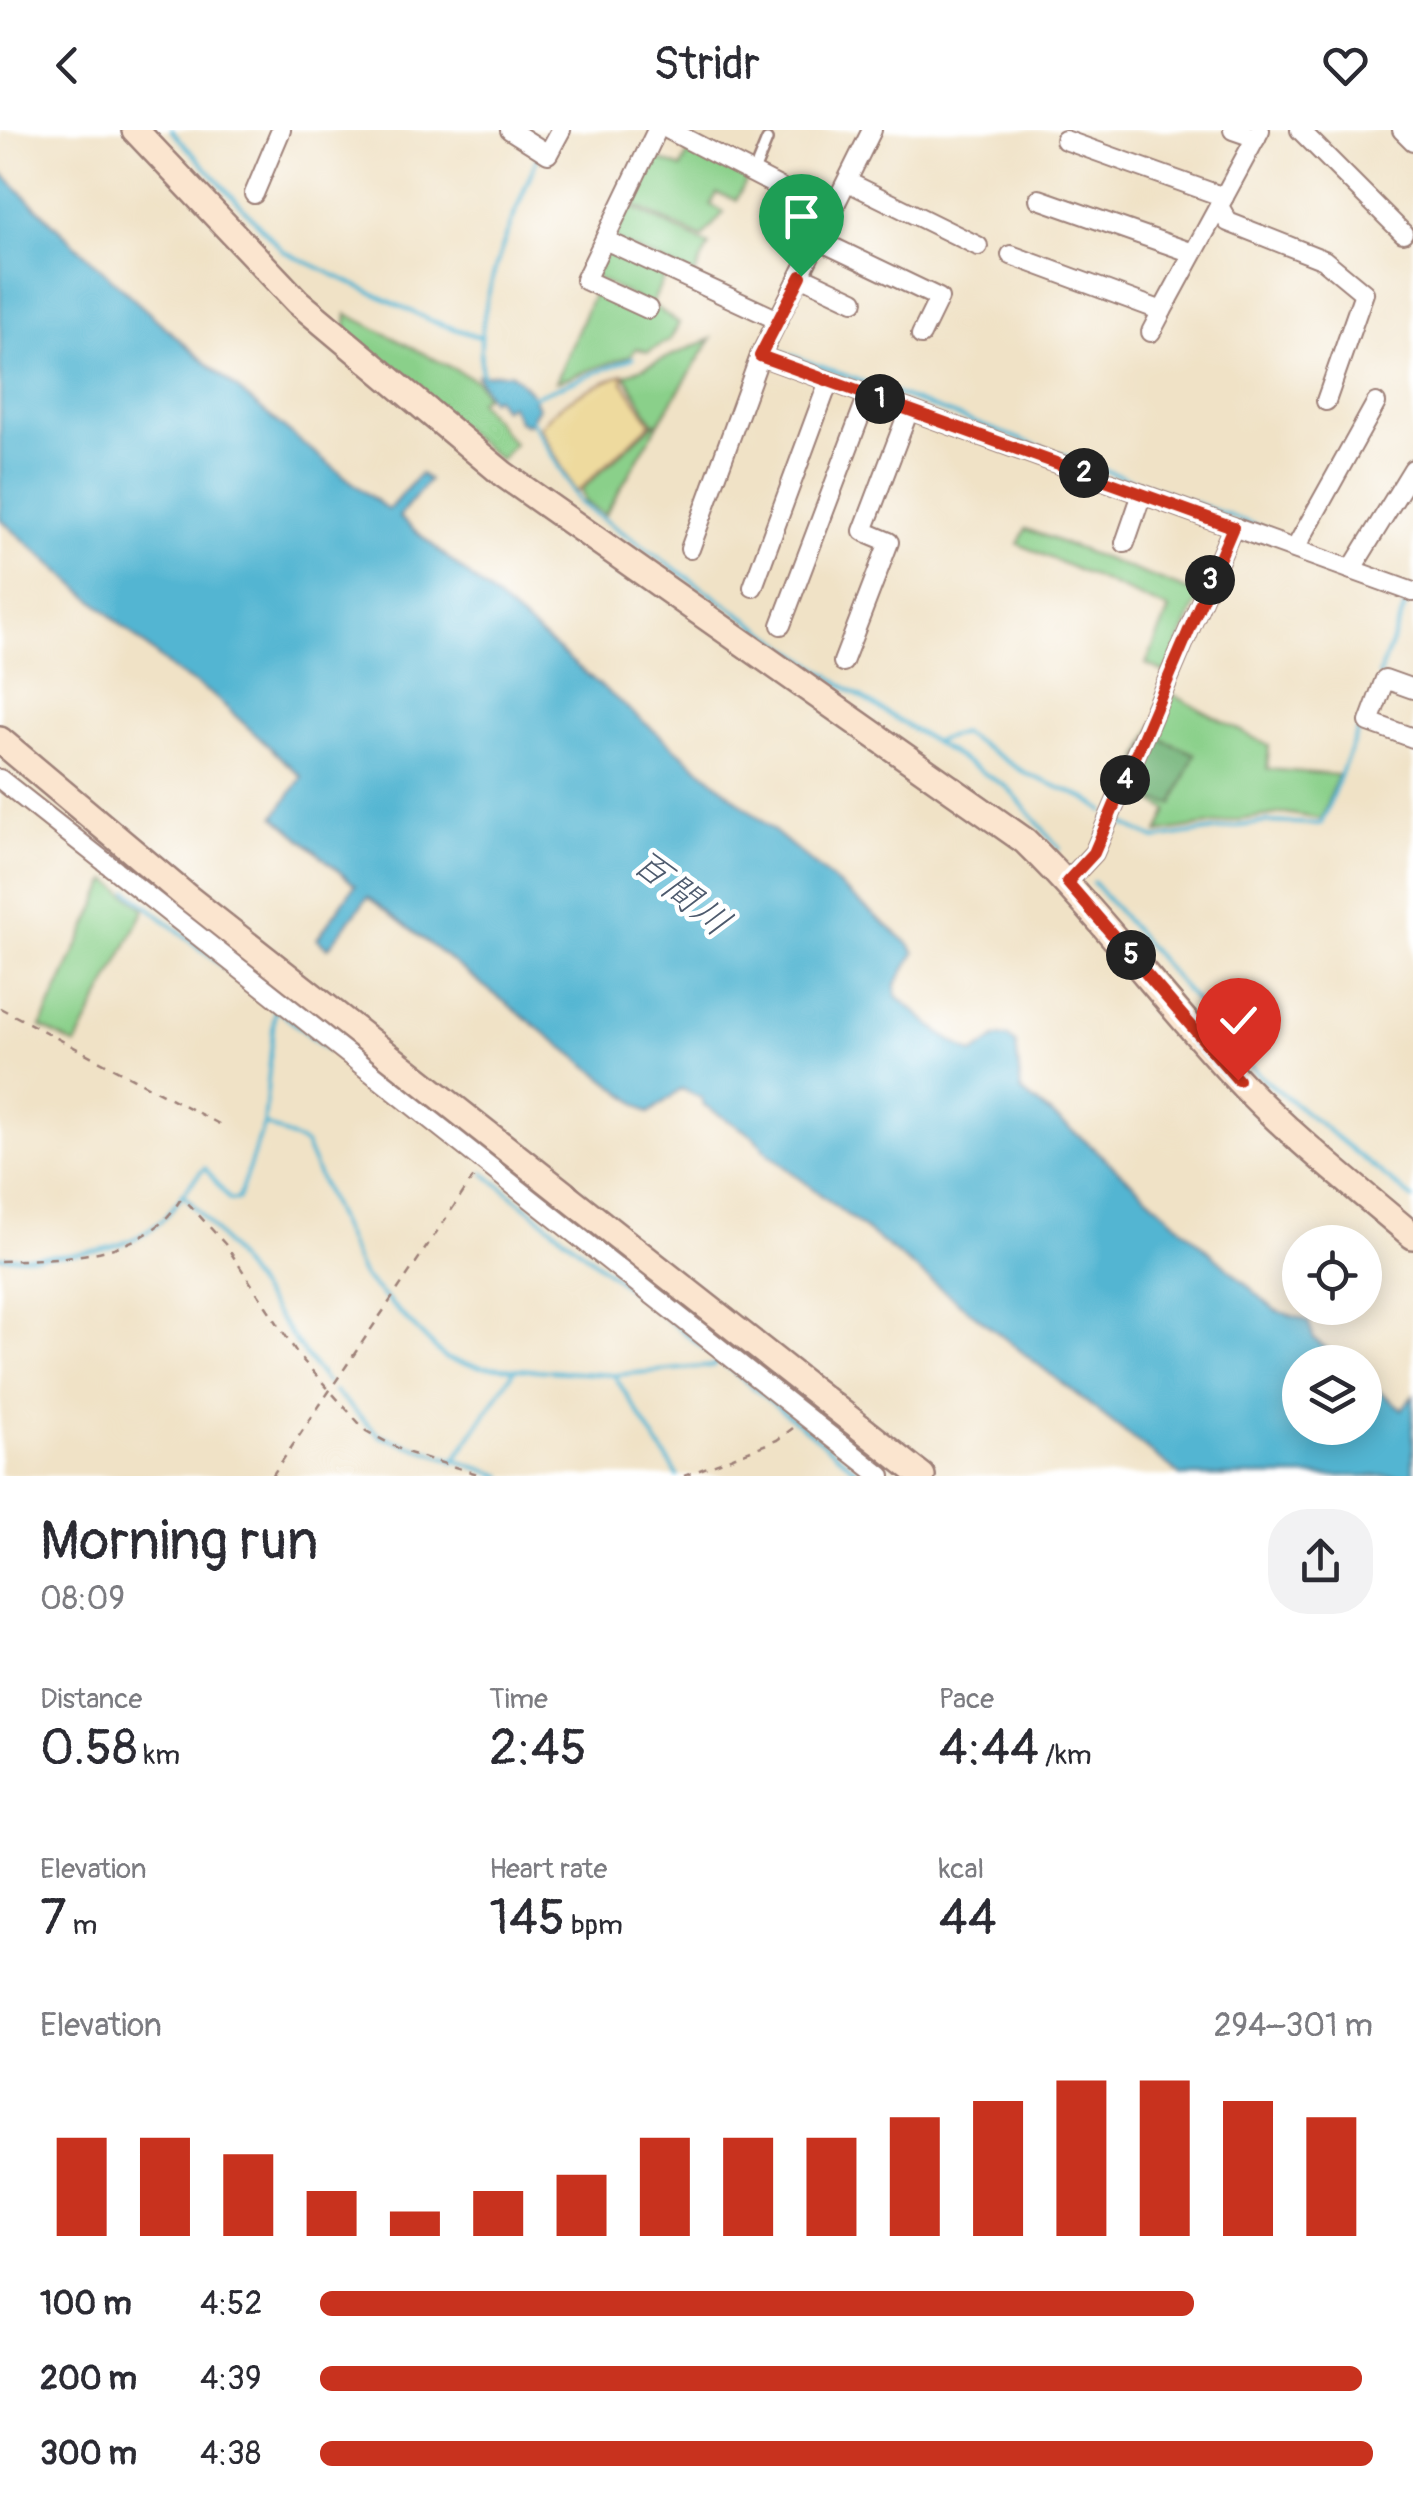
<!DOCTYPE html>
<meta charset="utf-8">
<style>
body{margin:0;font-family:Pangolin,"Klee One",sans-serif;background:#f2f2f3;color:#2b2b33;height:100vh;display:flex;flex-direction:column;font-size:38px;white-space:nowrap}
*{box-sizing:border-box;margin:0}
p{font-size:32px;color:#7c7c81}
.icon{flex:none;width:55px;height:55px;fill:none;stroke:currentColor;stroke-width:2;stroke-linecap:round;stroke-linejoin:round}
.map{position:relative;height:1346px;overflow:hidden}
.panel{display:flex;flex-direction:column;background:#fff;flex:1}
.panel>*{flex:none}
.fabs{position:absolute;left:1282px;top:1095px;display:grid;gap:20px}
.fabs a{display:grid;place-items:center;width:100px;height:100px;border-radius:50%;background:#fff;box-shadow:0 5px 25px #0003;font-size:50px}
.pin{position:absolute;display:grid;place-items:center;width:85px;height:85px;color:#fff;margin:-102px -42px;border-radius:50% 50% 50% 0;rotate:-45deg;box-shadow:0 0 10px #0007}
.pin .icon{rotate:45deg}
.km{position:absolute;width:50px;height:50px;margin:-25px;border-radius:50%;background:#222;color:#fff;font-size:28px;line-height:50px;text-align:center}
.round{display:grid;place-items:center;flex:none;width:105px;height:105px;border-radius:40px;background:#f2f2f3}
.head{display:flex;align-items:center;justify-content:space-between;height:170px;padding:0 40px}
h1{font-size:55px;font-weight:600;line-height:75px}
.figures{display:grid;grid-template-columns:repeat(3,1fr);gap:15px;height:170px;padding:10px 40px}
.figures div{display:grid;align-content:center}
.figures b{font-size:50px;font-weight:600}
.figures small{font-size:28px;font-weight:400}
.figures p{font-size:28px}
.chart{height:280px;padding:20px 40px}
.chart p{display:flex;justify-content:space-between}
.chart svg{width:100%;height:180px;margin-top:10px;stroke:#c8321e;stroke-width:6}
ul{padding:0 40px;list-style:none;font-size:32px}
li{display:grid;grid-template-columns:160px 120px 1fr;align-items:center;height:75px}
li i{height:25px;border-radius:12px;background:#c8321e}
header{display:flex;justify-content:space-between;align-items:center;height:130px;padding:0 40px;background:#fff;font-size:45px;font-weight:600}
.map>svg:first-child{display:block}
.green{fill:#8ad08a;stroke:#6a785a;stroke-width:2.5}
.forest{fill:#6fb276;stroke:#5c6850;stroke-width:2.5}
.sand{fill:#eeda9e;stroke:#9c7c64;stroke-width:2.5}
.water{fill:#53b5d2;stroke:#4e6a7e;stroke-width:2.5}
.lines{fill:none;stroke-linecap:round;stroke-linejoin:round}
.stream{stroke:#53b5d2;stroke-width:4}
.lane-casing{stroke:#9d8078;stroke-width:14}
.street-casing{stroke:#9d8078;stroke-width:22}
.secondary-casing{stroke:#9d8078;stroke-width:30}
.path{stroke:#9d8078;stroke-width:2.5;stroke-dasharray:8 8;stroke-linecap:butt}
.lane{stroke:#fff;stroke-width:9}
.street{stroke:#fff;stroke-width:18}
.secondary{stroke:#fbe5cf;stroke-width:25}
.route-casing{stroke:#fff;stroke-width:20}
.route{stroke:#c8321e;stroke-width:12}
.labels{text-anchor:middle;stroke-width:9;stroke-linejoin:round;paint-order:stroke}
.water-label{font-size:38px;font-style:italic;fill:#4e5b6e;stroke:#fff}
</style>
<header><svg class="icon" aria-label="back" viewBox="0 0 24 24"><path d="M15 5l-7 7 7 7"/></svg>Stridr<svg class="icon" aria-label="heart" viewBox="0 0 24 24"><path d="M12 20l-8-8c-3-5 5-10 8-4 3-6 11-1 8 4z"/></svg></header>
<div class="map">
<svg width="1413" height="1346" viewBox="0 0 1413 1346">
<rect width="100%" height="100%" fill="#fff"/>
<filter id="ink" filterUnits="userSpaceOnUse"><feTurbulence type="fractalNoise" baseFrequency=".01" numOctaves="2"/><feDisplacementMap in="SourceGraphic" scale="20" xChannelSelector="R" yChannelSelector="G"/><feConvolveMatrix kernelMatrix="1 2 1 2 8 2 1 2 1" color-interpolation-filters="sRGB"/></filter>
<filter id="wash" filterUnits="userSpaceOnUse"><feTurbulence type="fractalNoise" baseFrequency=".0048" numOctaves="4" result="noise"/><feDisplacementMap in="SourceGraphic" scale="40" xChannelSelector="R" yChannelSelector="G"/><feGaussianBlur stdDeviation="2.25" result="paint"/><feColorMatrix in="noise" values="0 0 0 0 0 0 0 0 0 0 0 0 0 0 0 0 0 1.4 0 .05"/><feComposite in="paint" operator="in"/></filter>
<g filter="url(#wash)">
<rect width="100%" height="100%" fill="#f0e2c6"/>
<!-- green -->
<g class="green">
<path d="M691,18L748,48L736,70L717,63L711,75L724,82L702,108L627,72L652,26L681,38Z"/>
<path d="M627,75L709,115L694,146L614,110Z"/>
<path d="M607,118L666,143L651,176L593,147Z"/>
<path d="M595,160L654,176L679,193L670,210L648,222L636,218L630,226L556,252Z"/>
<path d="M347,184L477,251L485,266L478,271L514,314L500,330L345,202Z"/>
<path d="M711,209L658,294L652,291L625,245Z"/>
<path d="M653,294L657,296L605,385L585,372L581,360Z"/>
<path d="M1026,399L1200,465L1166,543L1146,534L1169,480L1018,414Z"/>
<path d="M1168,562L1269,616L1267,639L1338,645L1321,689L1284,683L1158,703L1168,680L1141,666H1123Z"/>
<path d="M108,750L145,779L76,915L41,897Z"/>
</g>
<!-- forest -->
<path class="forest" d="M1152,605L1195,624L1173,674L1126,664Z"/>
<!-- sand -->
<path class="sand" d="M623,244V252L651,293L576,363L540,297C561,269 591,258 623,244Z"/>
<!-- water -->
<g class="water">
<path d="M0,41C121,164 251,275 388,380L420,344L429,350L399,387L909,814L915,823L896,854V865L942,905L973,924L997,907H1008L1016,914L1021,961L1083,1009L1275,1180L1308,1191L1314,1209L1344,1232H1300V1298H1365V1249L1402,1279L1413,1266V1346H1181L770,1025L753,1006L704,975L701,968L682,959L649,983L368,767L328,818L317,809L355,755L275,686L302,647L214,566L172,539L0,389Z"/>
<path d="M511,243L531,262L538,278L527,295L519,291L510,274L503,279L495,267L490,270L477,245Z"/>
</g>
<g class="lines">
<!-- stream -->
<g class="stream">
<path d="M171,0L283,121L432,191L479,207"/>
<path d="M773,219L1268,400"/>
<path d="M482,247C473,173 511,94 538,26"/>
<path d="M530,268L633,228"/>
<path d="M530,288L580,373L851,561L1008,658L1060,719"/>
<path d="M1379,546L1409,466"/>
<path d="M935,611L962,603L1027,644L1087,669L1104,681"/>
<path d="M1116,690L1155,709L1267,692L1321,694L1361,593"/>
<path d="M1093,752L1258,944L1413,1069"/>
<path d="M128,761L328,920"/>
<path d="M264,994L305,1014L362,1145L446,1229L483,1237L614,1245L713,1236L718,1230"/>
<path d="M484,1043L864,1346"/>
<path d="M182,1063C238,1121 276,1191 327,1253"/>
<path d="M0,1127C51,1126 118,1128 160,1092C177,1077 187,1054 205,1038L230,1070L238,1069L264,994L275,877"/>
<path d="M614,1245L678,1346"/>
<path d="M334,1261L380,1306L503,1346"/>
<path d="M453,1333L515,1239"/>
</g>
</g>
</g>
<g filter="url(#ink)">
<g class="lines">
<!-- lane casing -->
<g class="lane-casing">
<path id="lane" d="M753,44L767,10"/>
</g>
<!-- street casing -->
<g class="street-casing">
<g id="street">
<path d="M510,0L548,24L561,0"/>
<path d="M669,0L833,85"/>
<path d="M872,0L760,226L1413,462"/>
<path d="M1233,0L1256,8"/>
<path d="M1260,0L1219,76L1228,92L1324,130L1364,163L1326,271"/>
<path d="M1300,0L1403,103"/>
<path d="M1402,0L1413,11"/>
<path d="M1065,10L1224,67"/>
<path d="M848,52L978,116"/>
<path d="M254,64L281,0"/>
<path d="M1039,69L1193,123"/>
<path d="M605,110L778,190"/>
<path d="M820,111L939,168L921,205"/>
<path d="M1011,125L1162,181L1219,76"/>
<path d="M801,146L854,171"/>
<path d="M648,179L585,150L657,0"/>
<path d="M1151,202L1162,181"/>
<path d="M1125,413L1142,364"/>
<path d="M690,419L760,226"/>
<path d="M1295,419L1376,273"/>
<path d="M1351,440L1413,339"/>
<path d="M753,457L829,251"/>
<path d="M781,495L868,265"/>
<path d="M843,532L889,412L863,401L909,280"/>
<path d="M1413,559L1385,549L1369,592L1413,608"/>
<path d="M0,649L881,1346"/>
<path d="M1067,752L1094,723L1233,397"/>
</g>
</g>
<!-- secondary casing -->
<g class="secondary-casing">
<g id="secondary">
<path d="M135,0L298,172L503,344L1025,711C1101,785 1163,870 1235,947C1289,1005 1352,1054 1413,1106"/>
<path d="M0,610L187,767L922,1346"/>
</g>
</g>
<!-- path -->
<g class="path">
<path d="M0,878L223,996"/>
<path d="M0,1131C62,1128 145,1129 180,1070L186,1071L225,1114L299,1226L366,1301L403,1321L484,1346"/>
<path d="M272,1346L475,1045"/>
<path d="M684,1346L777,1310L793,1298"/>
</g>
<!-- lane -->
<use href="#lane" class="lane"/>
<!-- street -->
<use href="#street" class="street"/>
<!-- secondary -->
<use href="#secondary" class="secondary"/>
</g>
</g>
<g class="lines" filter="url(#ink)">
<!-- route casing -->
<g class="route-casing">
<path id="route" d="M801,146L760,226L1233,397L1094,723L1067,752L1238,950"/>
</g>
<!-- route -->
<use href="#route" class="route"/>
</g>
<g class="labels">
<!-- water labels -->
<g class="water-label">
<text transform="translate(682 762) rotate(39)" y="13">百間川</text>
</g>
</g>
</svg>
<div class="fabs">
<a><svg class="icon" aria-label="locate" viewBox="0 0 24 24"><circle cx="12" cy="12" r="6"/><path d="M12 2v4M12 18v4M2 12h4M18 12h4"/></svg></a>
<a><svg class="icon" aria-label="layers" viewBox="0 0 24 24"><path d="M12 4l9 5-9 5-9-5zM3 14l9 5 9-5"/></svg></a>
</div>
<div class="pin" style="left:801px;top:146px;background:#1e9e55"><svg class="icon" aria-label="arrive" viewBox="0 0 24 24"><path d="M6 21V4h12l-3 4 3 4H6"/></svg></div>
<div class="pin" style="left:1238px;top:950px;background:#d93025"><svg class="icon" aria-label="check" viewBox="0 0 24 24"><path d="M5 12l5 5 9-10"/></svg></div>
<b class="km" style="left:880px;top:269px">1</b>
<b class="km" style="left:1084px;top:343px">2</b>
<b class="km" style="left:1210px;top:450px">3</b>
<b class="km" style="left:1125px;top:650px">4</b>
<b class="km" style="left:1131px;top:825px">5</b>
</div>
<section class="panel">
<div class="head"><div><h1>Morning run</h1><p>08:09</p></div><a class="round"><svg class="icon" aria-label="share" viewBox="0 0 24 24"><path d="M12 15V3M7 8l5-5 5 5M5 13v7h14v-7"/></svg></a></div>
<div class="figures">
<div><p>Distance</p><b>0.58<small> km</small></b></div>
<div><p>Time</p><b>2:45</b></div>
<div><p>Pace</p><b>4:44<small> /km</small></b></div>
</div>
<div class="figures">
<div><p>Elevation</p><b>7<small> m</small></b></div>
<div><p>Heart rate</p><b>145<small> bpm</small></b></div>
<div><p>kcal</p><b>44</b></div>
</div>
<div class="chart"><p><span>Elevation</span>294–301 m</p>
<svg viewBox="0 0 160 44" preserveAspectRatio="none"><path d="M5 44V20M15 44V20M25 44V24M35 44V33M45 44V38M55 44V33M65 44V29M75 44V20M85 44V20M95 44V20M105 44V15M115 44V11M125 44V6M135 44V6M145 44V11M155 44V15"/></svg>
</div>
<ul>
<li><b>100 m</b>4:52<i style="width:83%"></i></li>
<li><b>200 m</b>4:39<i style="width:99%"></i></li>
<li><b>300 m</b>4:38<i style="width:100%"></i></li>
</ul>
</section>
